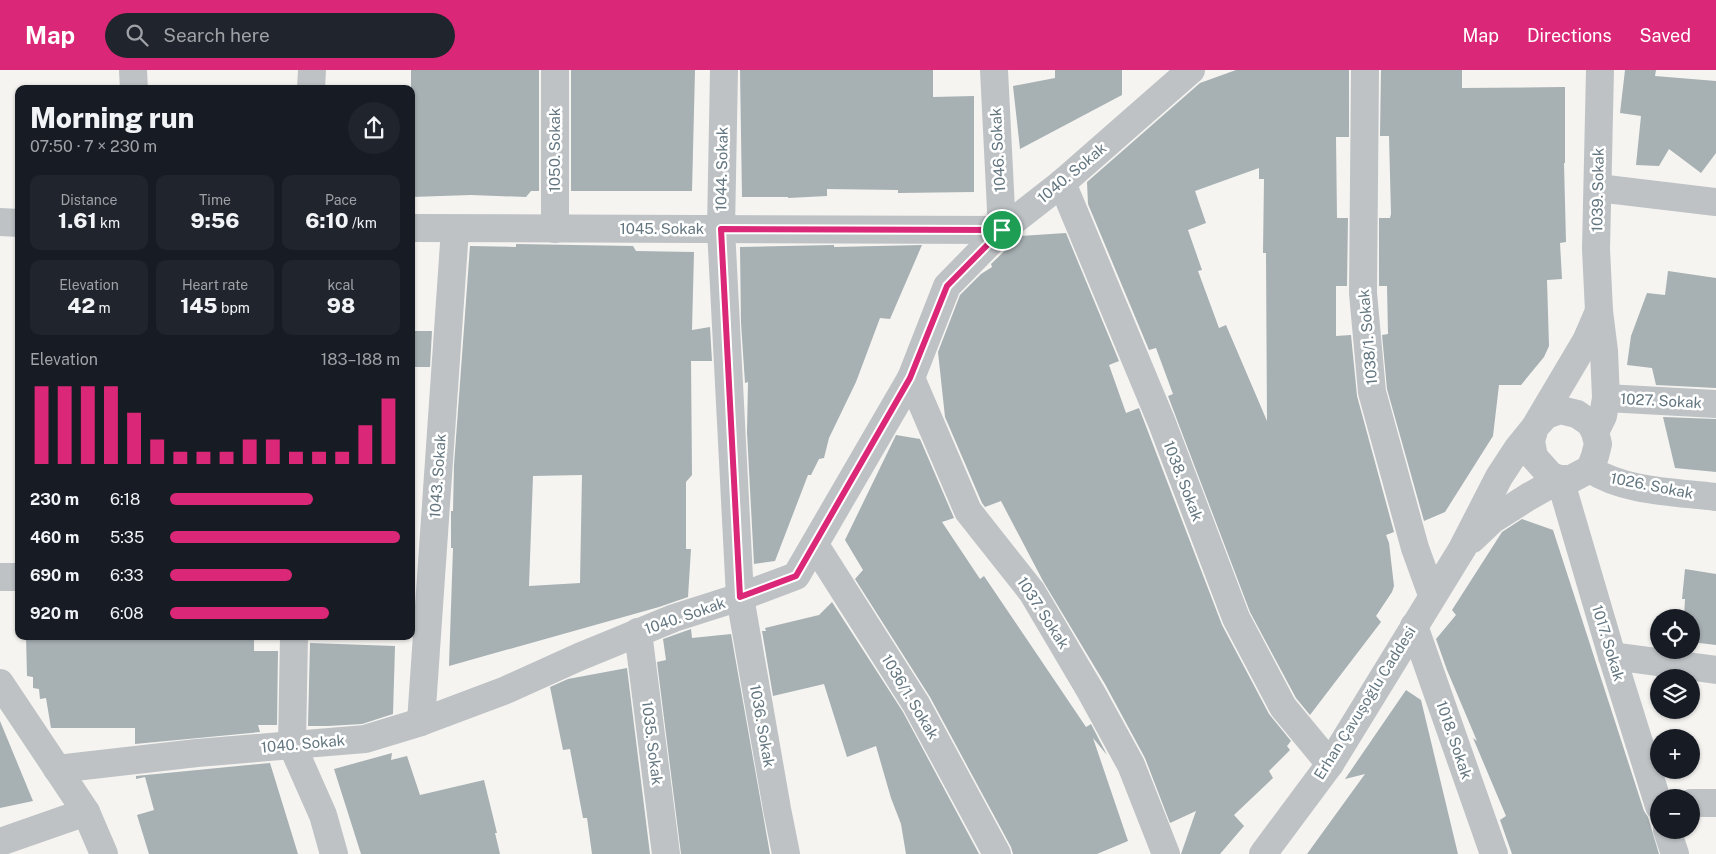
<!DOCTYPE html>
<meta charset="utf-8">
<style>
body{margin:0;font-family:"Public Sans",sans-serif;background:#20242c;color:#f1f3f6;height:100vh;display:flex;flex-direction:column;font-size:19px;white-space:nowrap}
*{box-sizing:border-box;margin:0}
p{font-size:16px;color:#9ea1a6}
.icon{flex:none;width:28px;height:28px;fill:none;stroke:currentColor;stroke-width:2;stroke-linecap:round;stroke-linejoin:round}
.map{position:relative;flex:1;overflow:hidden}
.side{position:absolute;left:15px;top:15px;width:400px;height:555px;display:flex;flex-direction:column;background:#171b24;border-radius:10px;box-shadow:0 1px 4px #0004}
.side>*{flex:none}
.fabs{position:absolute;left:1650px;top:539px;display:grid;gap:10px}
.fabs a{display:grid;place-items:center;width:50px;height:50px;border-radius:50%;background:#171b24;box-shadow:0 1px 4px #0004;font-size:25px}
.pin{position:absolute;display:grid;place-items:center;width:42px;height:42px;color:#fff;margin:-21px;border:2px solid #fff;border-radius:50%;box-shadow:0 1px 5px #0007}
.round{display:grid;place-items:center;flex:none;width:52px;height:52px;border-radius:26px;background:#20242c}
.overview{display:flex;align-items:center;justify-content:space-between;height:85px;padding:0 15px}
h1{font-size:28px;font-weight:800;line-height:38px}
.metrics{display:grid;grid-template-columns:repeat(3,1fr);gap:8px;height:85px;padding:5px 15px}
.metrics div{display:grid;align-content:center;border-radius:10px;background:#20242c;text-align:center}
.metrics b{font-size:21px;font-weight:800}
.metrics small{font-size:14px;font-weight:400}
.metrics p{font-size:14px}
.chart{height:140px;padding:10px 15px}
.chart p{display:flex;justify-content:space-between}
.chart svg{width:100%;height:90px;margin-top:5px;stroke:#db2777;stroke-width:6}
ul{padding:0 15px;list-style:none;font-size:16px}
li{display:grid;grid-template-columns:80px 60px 1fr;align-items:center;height:38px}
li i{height:12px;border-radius:6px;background:#db2777}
header{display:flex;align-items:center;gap:30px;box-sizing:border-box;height:70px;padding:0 25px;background:#db2777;color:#fff}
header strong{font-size:24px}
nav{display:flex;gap:28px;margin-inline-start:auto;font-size:18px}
.search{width:350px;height:45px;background:#20242c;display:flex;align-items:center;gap:12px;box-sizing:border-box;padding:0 18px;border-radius:28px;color:#9ea1a6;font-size:19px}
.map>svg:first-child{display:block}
.building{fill:#a7b0b3;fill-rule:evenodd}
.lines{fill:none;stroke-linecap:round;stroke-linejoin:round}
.minor{stroke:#bec2c5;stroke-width:28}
.route-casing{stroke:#fff;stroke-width:10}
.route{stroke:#db2777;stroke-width:6}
.labels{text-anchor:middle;stroke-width:5;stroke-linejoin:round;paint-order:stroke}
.street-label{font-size:15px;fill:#647781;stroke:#fff}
</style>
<header>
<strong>Map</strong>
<div class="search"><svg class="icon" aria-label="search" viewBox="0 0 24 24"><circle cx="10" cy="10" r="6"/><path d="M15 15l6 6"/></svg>Search here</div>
<nav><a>Map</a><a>Directions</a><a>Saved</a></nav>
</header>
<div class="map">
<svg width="1716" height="784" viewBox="0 0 1716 784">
<rect width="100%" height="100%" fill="#f5f4f1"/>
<!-- building -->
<g class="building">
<path d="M411,0H539V121H531L526,127L471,125L411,127Z"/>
<path d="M571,0H695L692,121H571Z"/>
<path d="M740,0H933V27L974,26V122L898,123V120L827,119V126L788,128V127H742Z"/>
<path d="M1055,0H1122V25L1020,79L1013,16L1055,8Z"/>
<path d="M1236,0H1349V67H1336L1337,148H1348L1347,216H1336V266L1351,265L1357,326L1394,462L1386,465L1389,473L1394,516L1392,522L1376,546L1381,552L1310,645L1296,628L1250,542L1168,326L1173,324L1156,278L1149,280L1088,134L1087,112L1200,13ZM1259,98V109H1264L1263,183H1266L1267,351L1226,255L1219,258L1198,201L1202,200L1188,160L1206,153L1195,121Z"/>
<path d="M1381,0H1462V18L1565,17V93H1564L1566,172L1560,173L1562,209L1547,210L1549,276L1544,287L1521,315H1499L1493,366L1445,442L1424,451L1387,319L1382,265L1388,264L1387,216H1379V148H1390L1391,144L1389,66H1380Z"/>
<path d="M1625,0H1656L1655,6L1716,11V83L1701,103L1669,79L1659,96L1636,95L1641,46L1620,43Z"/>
<path d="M1066,163L1119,291L1109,295L1126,343L1139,338L1222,555L1269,644L1291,671L1287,676L1290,680L1269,701L1273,708L1234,745L1244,756L1220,784H1181L1196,741L1170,753L1145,688L1105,614L1043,511L1001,431L985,437L982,433L945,347L938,282L960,225L981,204L992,197L991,194L1020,166Z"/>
<path d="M516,174L633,176L636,181L694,182L692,260L710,257L712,291H691L692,405L686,412V479H691L688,527L659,537L449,596L453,478H451V441H453L454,395L470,176L516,177ZM582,405L580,513L529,516L533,406Z"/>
<path d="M834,175V177L922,175L890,249L880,248L856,312L829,368L824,388L819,389L811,405H808L775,491L754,494L747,362L748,312L745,313L741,253L740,177Z"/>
<path d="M1668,201L1716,208V318L1656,315L1652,298L1627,295L1631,266L1647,223L1665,225Z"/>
<path d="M411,261H432L430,297H411Z"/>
<path d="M1663,347L1716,349V402L1675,398Z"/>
<path d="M896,365L920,369L954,448L942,452L980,509L984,506L1086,657L1091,654L1107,685L1093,668L1128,771L1097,784H1013L1011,777L930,627L855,509L863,500L845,470Z"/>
<path d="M1522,449L1553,460L1644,741L1648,747L1659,784H1512L1500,750L1506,746L1473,668L1477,671L1447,600L1436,569L1456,545L1452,540L1502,462Z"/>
<path d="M1685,499L1716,504V575L1691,572V548H1684L1685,529H1682Z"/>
<path d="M832,532L903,642L979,784H906L901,754L891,728L876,676L847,687L824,614L773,626L762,561H766L765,558L819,545Z"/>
<path d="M691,559L692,568L731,564L770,784H681L657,592L666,590L663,569Z"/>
<path d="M26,566H254V581H278L277,655H258L260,662L135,674V658H51L46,628L40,629L39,619L33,618V607L27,606Z"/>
<path d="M310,573L395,576L393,644L362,654L328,656H308Z"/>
<path d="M627,598L650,784H592L587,748H583L570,679L563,680L550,617L568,609Z"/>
<path d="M1406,620L1421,630L1458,784H1307L1365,704L1345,709Z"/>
<path d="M0,651L33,731L0,738Z"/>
<path d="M392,683L391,690L407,686L420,725L484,710L497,763H495L500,784H361L334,699Z"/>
<path d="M270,693L298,784H149L137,745L154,740L145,707L136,709V706Z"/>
</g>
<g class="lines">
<!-- minor -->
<g class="minor">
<path d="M133,0L134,19"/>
<path d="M724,0L721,159L740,527L777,739L786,784"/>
<path d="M994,0L1002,160"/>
<path d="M1365,0L1363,223L1372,322L1415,478L1432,525"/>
<path d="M311,19L312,0"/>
<path d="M1062,113L1162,353L1236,548L1283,637L1330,694"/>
<path d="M1598,118L1716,132"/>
<path d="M0,152L19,153"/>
<path d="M411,158L1002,160"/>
<path d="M555,159V0"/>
<path d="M911,308L968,441L1032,522L1091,622L1131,695L1166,784"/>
<path d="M1606,328L1716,334"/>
<path d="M1595,362L1603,346L1606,328L1604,281L1599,241L1596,179L1600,0"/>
<path d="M1590,399C1624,422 1676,422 1716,427"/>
<path d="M1472,469L1492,450L1528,427L1560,409L1612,586L1659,736"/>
<path d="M815,475L916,634L997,784"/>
<path d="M0,507H19"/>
<path d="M1414,556L1494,784"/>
<path d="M638,562L666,784"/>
<path d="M294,566L292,675L323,745L334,784"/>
<path d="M1612,586L1716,600"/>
<path d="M0,613L86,742L104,784"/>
<path d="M421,652L455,159"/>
<path d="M57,699L197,683L365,669L421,652L506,620L579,587L674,548L740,527L796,506L911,308L947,216L1002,160L1062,113L1191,0"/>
<path d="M1691,733H1716"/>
<path d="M1667,760L1675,784"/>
<path d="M0,772L86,742"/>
<path d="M1263,784L1330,694L1462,479L1499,407L1518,378L1535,357L1546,345L1560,340L1577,344L1590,353L1595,362L1598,374L1595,386L1590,399L1571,409H1560L1551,406L1534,387L1531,371L1535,357L1586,271L1599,241"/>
</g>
</g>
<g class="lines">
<!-- route casing -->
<g class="route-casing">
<path id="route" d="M721,159L1002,160L947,216L910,308L796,506L740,527Z"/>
</g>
<!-- route -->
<use href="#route" class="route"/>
</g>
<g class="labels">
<!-- street labels -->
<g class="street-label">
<text transform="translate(555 80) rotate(-90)" y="5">1050. Sokak</text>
<text transform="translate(998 80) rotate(-93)" y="5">1046. Sokak</text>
<text transform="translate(722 99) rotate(-89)" y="5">1044. Sokak</text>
<text transform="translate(1072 103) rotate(-40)" y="5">1040. Sokak</text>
<text transform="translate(1598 120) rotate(-89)" y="5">1039. Sokak</text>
<text x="662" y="164">1045. Sokak</text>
<text transform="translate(1368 267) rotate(-95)" y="5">1038/1. Sokak</text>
<text transform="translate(1661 331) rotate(3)" y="5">1027. Sokak</text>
<text transform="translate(438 406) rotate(-86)" y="5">1043. Sokak</text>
<text transform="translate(1183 411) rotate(69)" y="5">1038. Sokak</text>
<text transform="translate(1652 416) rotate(11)" y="5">1026. Sokak</text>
<text transform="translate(1043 543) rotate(57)" y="5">1037. Sokak</text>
<text transform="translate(685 546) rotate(-19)" y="5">1040. Sokak</text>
<text transform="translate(1608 573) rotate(73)" y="5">1017. Sokak</text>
<text transform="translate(910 627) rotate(59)" y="5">1036/1. Sokak</text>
<text transform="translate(1365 633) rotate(-58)" y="5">Erhan Çavuşoğlu Caddesi</text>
<text transform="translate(762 656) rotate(80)" y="5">1036. Sokak</text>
<text transform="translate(1454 670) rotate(71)" y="5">1018. Sokak</text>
<text transform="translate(652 673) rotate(83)" y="5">1035. Sokak</text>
<text transform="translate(303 674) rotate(-5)" y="5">1040. Sokak</text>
</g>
</g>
</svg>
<div class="fabs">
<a><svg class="icon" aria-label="locate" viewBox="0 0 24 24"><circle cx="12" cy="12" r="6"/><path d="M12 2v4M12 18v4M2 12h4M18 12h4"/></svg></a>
<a><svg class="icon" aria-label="layers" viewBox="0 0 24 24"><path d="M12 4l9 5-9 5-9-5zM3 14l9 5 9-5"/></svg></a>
<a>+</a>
<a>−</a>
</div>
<div class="pin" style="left:1002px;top:160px;background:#1e9e55"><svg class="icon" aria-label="arrive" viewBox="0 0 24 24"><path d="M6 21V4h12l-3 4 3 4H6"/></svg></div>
<section class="side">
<div class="overview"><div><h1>Morning run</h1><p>07:50 · 7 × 230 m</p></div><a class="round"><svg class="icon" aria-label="share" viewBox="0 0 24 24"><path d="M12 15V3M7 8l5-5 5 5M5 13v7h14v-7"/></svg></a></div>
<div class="metrics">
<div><p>Distance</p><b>1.61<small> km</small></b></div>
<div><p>Time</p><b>9:56</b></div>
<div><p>Pace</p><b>6:10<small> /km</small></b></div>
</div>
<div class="metrics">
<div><p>Elevation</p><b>42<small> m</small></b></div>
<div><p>Heart rate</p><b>145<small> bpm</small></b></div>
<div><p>kcal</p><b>98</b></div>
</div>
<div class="chart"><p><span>Elevation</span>183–188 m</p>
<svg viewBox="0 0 160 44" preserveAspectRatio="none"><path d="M5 44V6M15 44V6M25 44V6M35 44V6M45 44V19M55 44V32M65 44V38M75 44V38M85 44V38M95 44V32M105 44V32M115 44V38M125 44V38M135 44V38M145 44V25M155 44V12"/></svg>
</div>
<ul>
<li><b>230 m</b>6:18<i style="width:62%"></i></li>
<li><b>460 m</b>5:35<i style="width:100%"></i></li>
<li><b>690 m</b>6:33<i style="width:53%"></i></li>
<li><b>920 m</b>6:08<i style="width:69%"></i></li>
</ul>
</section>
</div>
